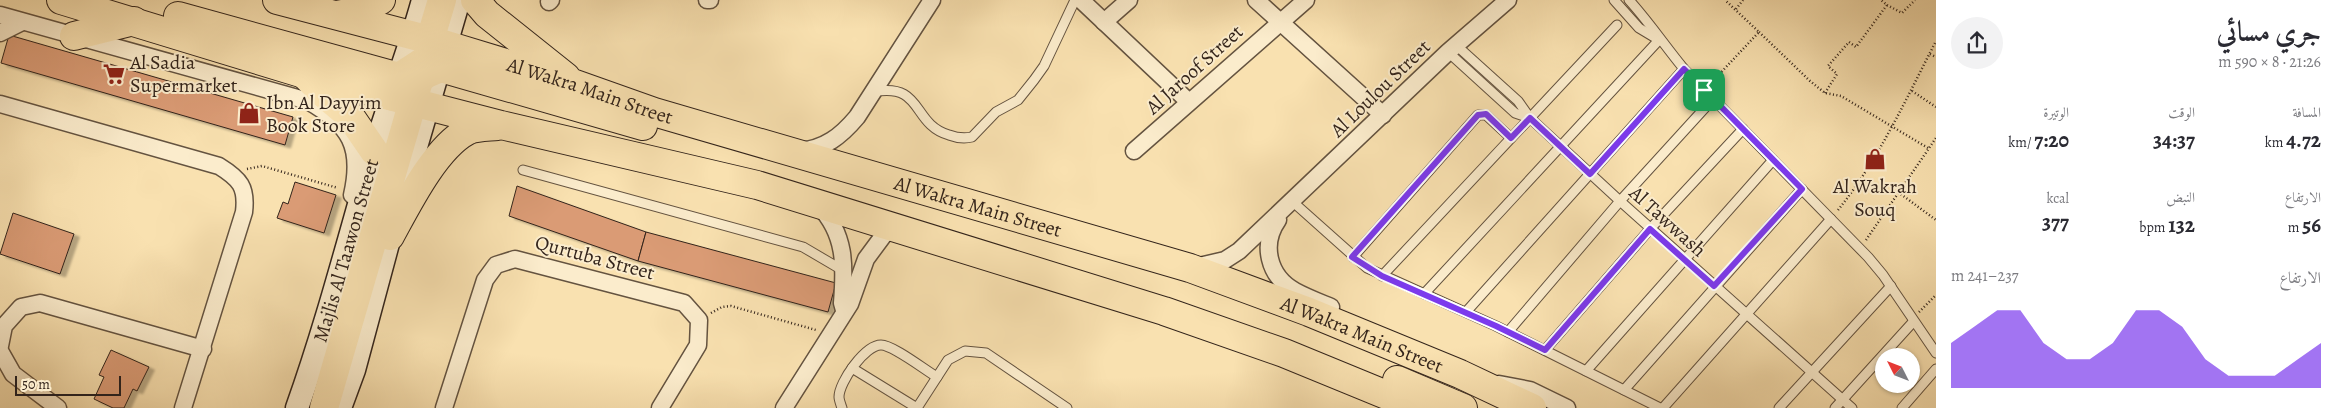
<!DOCTYPE html>
<html lang="ar">
<meta charset="utf-8">
<style>
body{margin:0;font-family:Alegreya,Amiri,serif;background:#f2f2f3;color:#2b2b33;direction:rtl;height:100vh;display:flex;flex-direction:column;font-size:19px;white-space:nowrap}
*{box-sizing:border-box;margin:0}
p{font-size:16px;color:#7c7c81}
.icon{flex:none;width:28px;height:28px;fill:none;stroke:currentColor;stroke-width:2;stroke-linecap:round;stroke-linejoin:round}
.map{position:relative;flex:1;overflow:hidden;direction:ltr}
.side{display:flex;flex-direction:column;background:#fff;width:400px}
.side>*{flex:none}
.needle{width:32px;rotate:312deg}
.tools{position:absolute;left:1875px;top:348px;display:grid;gap:10px}
.tools a{display:grid;place-items:center;width:45px;height:45px;border-radius:50%;background:#fff;box-shadow:0 1px 4px #0004;font-size:25px}
.scale{position:absolute;left:15px;bottom:12px;width:106px;box-sizing:border-box;padding-left:5px;border:2px solid #33241b;border-top:0;font-size:14px;line-height:18px;white-space:nowrap;color:#33241b;-webkit-text-stroke:4px #fbeccc;paint-order:stroke}
.pin{position:absolute;display:grid;place-items:center;width:42px;height:42px;color:#fff;margin:-21px;border-radius:10px;box-shadow:0 2px 8px #0006}
.round{display:grid;place-items:center;flex:none;width:52px;height:52px;border-radius:26px;background:#f2f2f3}
.summary{display:flex;align-items:center;justify-content:space-between;height:85px;padding:0 15px}
h1{font-size:28px;font-weight:700;line-height:38px}
.metrics{display:grid;grid-template-columns:repeat(3,1fr);gap:8px;height:85px;padding:5px 15px}
.metrics div{display:grid;align-content:center}
.metrics b{font-size:21px;font-weight:700}
.metrics small{font-size:14px;font-weight:400}
.metrics p{font-size:14px}
.chart{height:140px;padding:10px 15px}
.chart p{display:flex;justify-content:space-between}
.chart svg{width:100%;height:90px;margin-top:5px;fill:#7c3aed;opacity:.7}
main{display:flex;flex:1;min-height:0}
.map>svg:first-child{display:block}
.building{fill:#da9b74;stroke:#33241b;filter:url(#shadow)}
.lines{fill:none;stroke-linecap:round;stroke-linejoin:round}
.lane-casing{stroke:#645340;stroke-width:11}
.street-casing{stroke:#645340;stroke-width:19}
.secondary-casing{stroke:#33241b;stroke-width:25}
.highway-casing{stroke:#33241b;stroke-width:30}
.path{stroke:#33241b;stroke-width:2.5;stroke-dasharray:1 2.5;stroke-linecap:butt}
.lane{stroke:#fbeccc;stroke-width:9}
.street{stroke:#fbeccc;stroke-width:16}
.secondary{stroke:#fbeccc;stroke-width:22}
.highway{stroke:#f9e1b0;stroke-width:28}
.route-casing{stroke:#fff;stroke-width:10}
.route{stroke:#7c3aed;stroke-width:6}
.labels{text-anchor:middle;stroke-width:4;stroke-linejoin:round;paint-order:stroke}
.poi-label{font-size:20px;fill:#33241b;stroke:#fbeccc;text-anchor:start}
.street-label{font-size:20px;fill:#33241b;stroke:#fbeccc}
</style>
<main>
<section class="side">
<div class="summary"><div><h1>جري مسائي</h1><p>21:26 · 8 × 590 m</p></div><a class="round"><svg class="icon" aria-label="share" viewBox="0 0 24 24"><path d="M12 15V3M7 8l5-5 5 5M5 13v7h14v-7"/></svg></a></div>
<div class="metrics">
<div><p>المسافة</p><b>4.72<small> km</small></b></div>
<div><p>الوقت</p><b>34:37</b></div>
<div><p>الوتيرة</p><b>7:20<small> /km</small></b></div>
</div>
<div class="metrics">
<div><p>الارتفاع</p><b>56<small> m</small></b></div>
<div><p>النبض</p><b>132<small> bpm</small></b></div>
<div><p>kcal</p><b>377</b></div>
</div>
<div class="chart"><p><span>الارتفاع</span>237–241 m</p>
<svg viewBox="0 0 160 44" preserveAspectRatio="none"><path d="M0 44V22L10 14L20 6L30 6L40 22L50 30L60 30L70 22L80 6L90 6L100 14L110 30L120 38L130 38L140 38L150 30L160 22V44z"/></svg>
</div>
</section>
<div class="map">
<svg width="1936" height="408" viewBox="0 0 1936 408">
<defs>
<filter id="shadow"><feDropShadow dx="5.5" dy="3" stdDeviation="1" flood-color="#0004"/></filter>
</defs>
<rect width="100%" height="100%" fill="#f9e1b0"/>
<filter id="stains"><feTurbulence type="fractalNoise" baseFrequency=".004" numOctaves="4"/><feColorMatrix values="0 0 0 0 .2 0 0 0 0 .09 0 0 0 0 .02 0 0 0 .5 -.17"/></filter>
<radialGradient id="worn" r=".72"><stop offset=".6" stop-color="#630" stop-opacity="0"/><stop offset="1" stop-color="#630" stop-opacity=".3"/></radialGradient>
<!-- building -->
<g class="building">
<path d="M9,35L293,117L285,145L1,63Z"/>
<path d="M295,182L336,195L324,233L277,218L283,202L288,204Z"/>
<path d="M517,186L646,232L638,261L509,216Z"/>
<path d="M13,213L74,234L60,274L0,254Z"/>
<path d="M646,232L836,283L828,312L638,261Z"/>
<path d="M111,350L149,367L137,391L133,389L124,408H113L94,399L104,377L99,375Z"/>
</g>
<g class="lines">
<!-- lane casing -->
<g class="lane-casing">
<g id="lane">
<path d="M1614,0L1639,28L1659,40"/>
<path d="M1629,0C1649,22 1665,46 1684,69L1868,257L1883,275L1936,353"/>
<path d="M1456,45L1518,101L1530,118L1620,201L1852,408"/>
<path d="M1448,52L1515,113L1530,118"/>
<path d="M873,92C924,82 911,124 949,135C957,138 963,139 972,137L996,112L1018,100L1034,80L1044,66L1075,0"/>
<path d="M523,170L803,247L844,271"/>
<path d="M1293,202L1367,268L1496,326L1660,408"/>
<path d="M1353,257L1478,115H1486L1511,138"/>
<path d="M1382,276L1617,25"/>
<path d="M1424,294L1659,40"/>
<path d="M1466,312L1684,69"/>
<path d="M1508,332L1620,201L1713,99"/>
<path d="M1545,350L1650,229L1743,129"/>
<path d="M852,368L917,408L948,360L965,351L986,353L1067,408"/>
<path d="M1586,371L1773,160"/>
<path d="M1624,390L1802,189"/>
<path d="M842,408C841,405 839,400 839,397C839,382 865,345 881,345C893,345 925,370 937,377"/>
<path d="M1663,408L1831,219"/>
<path d="M1779,408L1891,286"/>
<path d="M1835,408L1913,322"/>
<path d="M1902,408L1936,369"/>
</g>
</g>
<!-- street casing -->
<g class="street-casing">
<g id="street">
<path d="M707,0H710"/>
<path d="M1081,0L1189,102"/>
<path d="M1256,0L1383,115"/>
<path d="M549,2L551,0"/>
<path d="M0,15L308,101C350,125 363,147 352,195"/>
<path d="M1104,22L1129,0"/>
<path d="M0,33L22,22"/>
<path d="M0,104L219,166C240,179 247,187 244,212L183,408"/>
<path d="M799,151C825,149 841,136 857,117L932,0"/>
<path d="M1134,151L1306,0"/>
<path d="M818,205C846,234 845,266 842,303L844,310"/>
<path d="M1278,220C1261,244 1268,276 1295,291C1306,297 1319,302 1331,307"/>
<path d="M1195,267L1225,260L1239,251L1448,52L1508,0"/>
<path d="M0,346L4,326L21,307L40,303L203,349"/>
<path d="M0,351L13,374L58,408"/>
<path d="M1499,384L1530,390L1567,408"/>
<path d="M444,408L485,280L496,265L515,259L684,303L699,320L698,345L660,408"/>
<path d="M784,408L850,304L866,259L883,236L893,226"/>
</g>
</g>
<!-- secondary casing -->
<g class="secondary-casing">
<g id="secondary">
<path id="s1" d="M297,408C327,324 349,238 374,152C389,101 409,52 423,0"/>
<path d="M340,408L354,370L390,236L459,0"/>
</g>
</g>
<!-- highway casing -->
<g class="highway-casing">
<g id="highway">
<path d="M61,0L304,74L501,125L757,185L1164,311L1284,353L1418,408"/>
<path id="s2" d="M277,0L430,40L575,84L654,112L1190,268L1309,312L1460,374L1532,408"/>
<path d="M475,0L487,14L566,77"/>
<path d="M337,15L363,10L381,0"/>
<path d="M178,16L399,77L422,62"/>
<path d="M74,36L134,21"/>
<path d="M428,59L430,40L442,0"/>
<path d="M305,75L324,94L350,116L374,151"/>
<path d="M393,97L427,74L441,68L643,126"/>
<path d="M390,236C407,205 435,148 467,131C474,127 488,127 497,126"/>
<path d="M1397,380L1463,408"/>
<path d="M324,408L418,84"/>
</g>
</g>
<!-- path -->
<g class="path">
<path d="M1887,5L1902,13L1915,0"/>
<path d="M1736,9L1743,0"/>
<path d="M1759,32L1810,81L1825,93L1841,96L1928,148"/>
<path d="M1930,54L1936,57"/>
<path d="M1712,82L1759,32L1725,0"/>
<path d="M1912,91L1936,107"/>
<path d="M1825,93L1837,74L1828,66L1849,42L1856,47L1887,5L1881,0"/>
<path d="M247,169L262,166L338,188"/>
<path d="M1898,192L1936,220"/>
<path d="M1838,210C1879,159 1906,99 1936,41"/>
<path d="M1866,240L1936,138"/>
<path d="M1919,312L1936,295"/>
<path d="M711,313L722,307L731,306L816,330"/>
</g>
<!-- lane -->
<use href="#lane" class="lane"/>
<!-- street -->
<use href="#street" class="street"/>
<!-- secondary -->
<use href="#secondary" class="secondary"/>
<!-- highway -->
<use href="#highway" class="highway"/>
</g>
<g class="lines">
<!-- route casing -->
<g class="route-casing">
<path id="route" d="M1684,69L1802,189L1714,286L1650,229L1545,350L1496,326L1382,276L1352,257L1478,115L1486,114L1511,138L1530,118L1590,174Z"/>
</g>
<!-- route -->
<use href="#route" class="route"/>
</g>
<!-- icons -->
<defs>
<g id="supermarket-bare" transform="scale(1.725)"><path d="M-6-5.5h2.5l.6 2H6L4.5 2H-2.5L-4.4-4H-6ZM-1.5 3.2a1.3 1.3 0 1 0 .1 0ZM3 3.2a1.3 1.3 0 1 0 .1 0Z" fill="#8f2418" stroke="#fbeccc" stroke-width="2.5" paint-order="stroke"/></g>
<g id="shop-bare" transform="scale(1.725)"><path d="M-5-2.5h2.3a2.7 3.5 0 0 1 5.4 0H5L5.5 6h-11ZM-1.5-2.5h3a1.5 2.3 0 0 0-3 0Z" fill="#8f2418" stroke="#fbeccc" stroke-width="2.5" paint-order="stroke"/></g>
</defs>
<g fill-rule="evenodd">
<use href="#supermarket-bare" x="114" y="74"/>
<use href="#shop-bare" x="249" y="113"/>
<use href="#shop-bare" x="1875" y="159"/>
</g>
<g class="labels">
<!-- poi labels -->
<g class="poi-label">
<text x="130" y="69">Al Sadia<tspan x="130" dy="23">Supermarket</tspan></text>
<text x="266" y="109">Ibn Al Dayyim<tspan x="266" dy="23">Book Store</tspan></text>
<text x="1875" y="193" text-anchor="middle">Al Wakrah<tspan x="1875" dy="23">Souq</tspan></text>
</g>
<!-- street labels -->
<g class="street-label">
<text transform="translate(1194 69) rotate(-42)" y="7">Al Jaroof Street</text>
<text transform="translate(1380 88) rotate(-44)" y="7">Al Loulou Street</text>
<text dy="7" stroke="none"><textPath href="#s2" startOffset="326">Al Wakra Main Street</textPath></text>
<text dy="7" stroke="none"><textPath href="#s2" startOffset="731">Al Wakra Main Street</textPath></text>
<text transform="translate(1668 221) rotate(42)" y="7">Al Tawwash</text>
<text dy="7" stroke="none"><textPath href="#s1" startOffset="165">Majlis Al Taawon Street</textPath></text>
<text transform="translate(595 257) rotate(15)" y="7">Qurtuba Street</text>
<text dy="7" stroke="none"><textPath href="#s2" startOffset="1136">Al Wakra Main Street</textPath></text>
</g>
</g>
<rect width="100%" height="100%" filter="url(#stains)"/>
<rect width="100%" height="100%" fill="url(#worn)"/>
</svg>
<div class="tools">
<a><svg class="needle" viewBox="-14 -14 28 28"><path d="M0-13l5 13h-10z" fill="#e53935"/><path d="M0 13l5-13h-10z" fill="#7c7c81"/></svg></a>
</div>
<div class="scale">50 m</div>
<div class="pin" style="left:1704px;top:90px;background:#1e9e55"><svg class="icon" aria-label="arrive" viewBox="0 0 24 24"><path d="M6 21V4h12l-3 4 3 4H6"/></svg></div>
</div>
</main>
